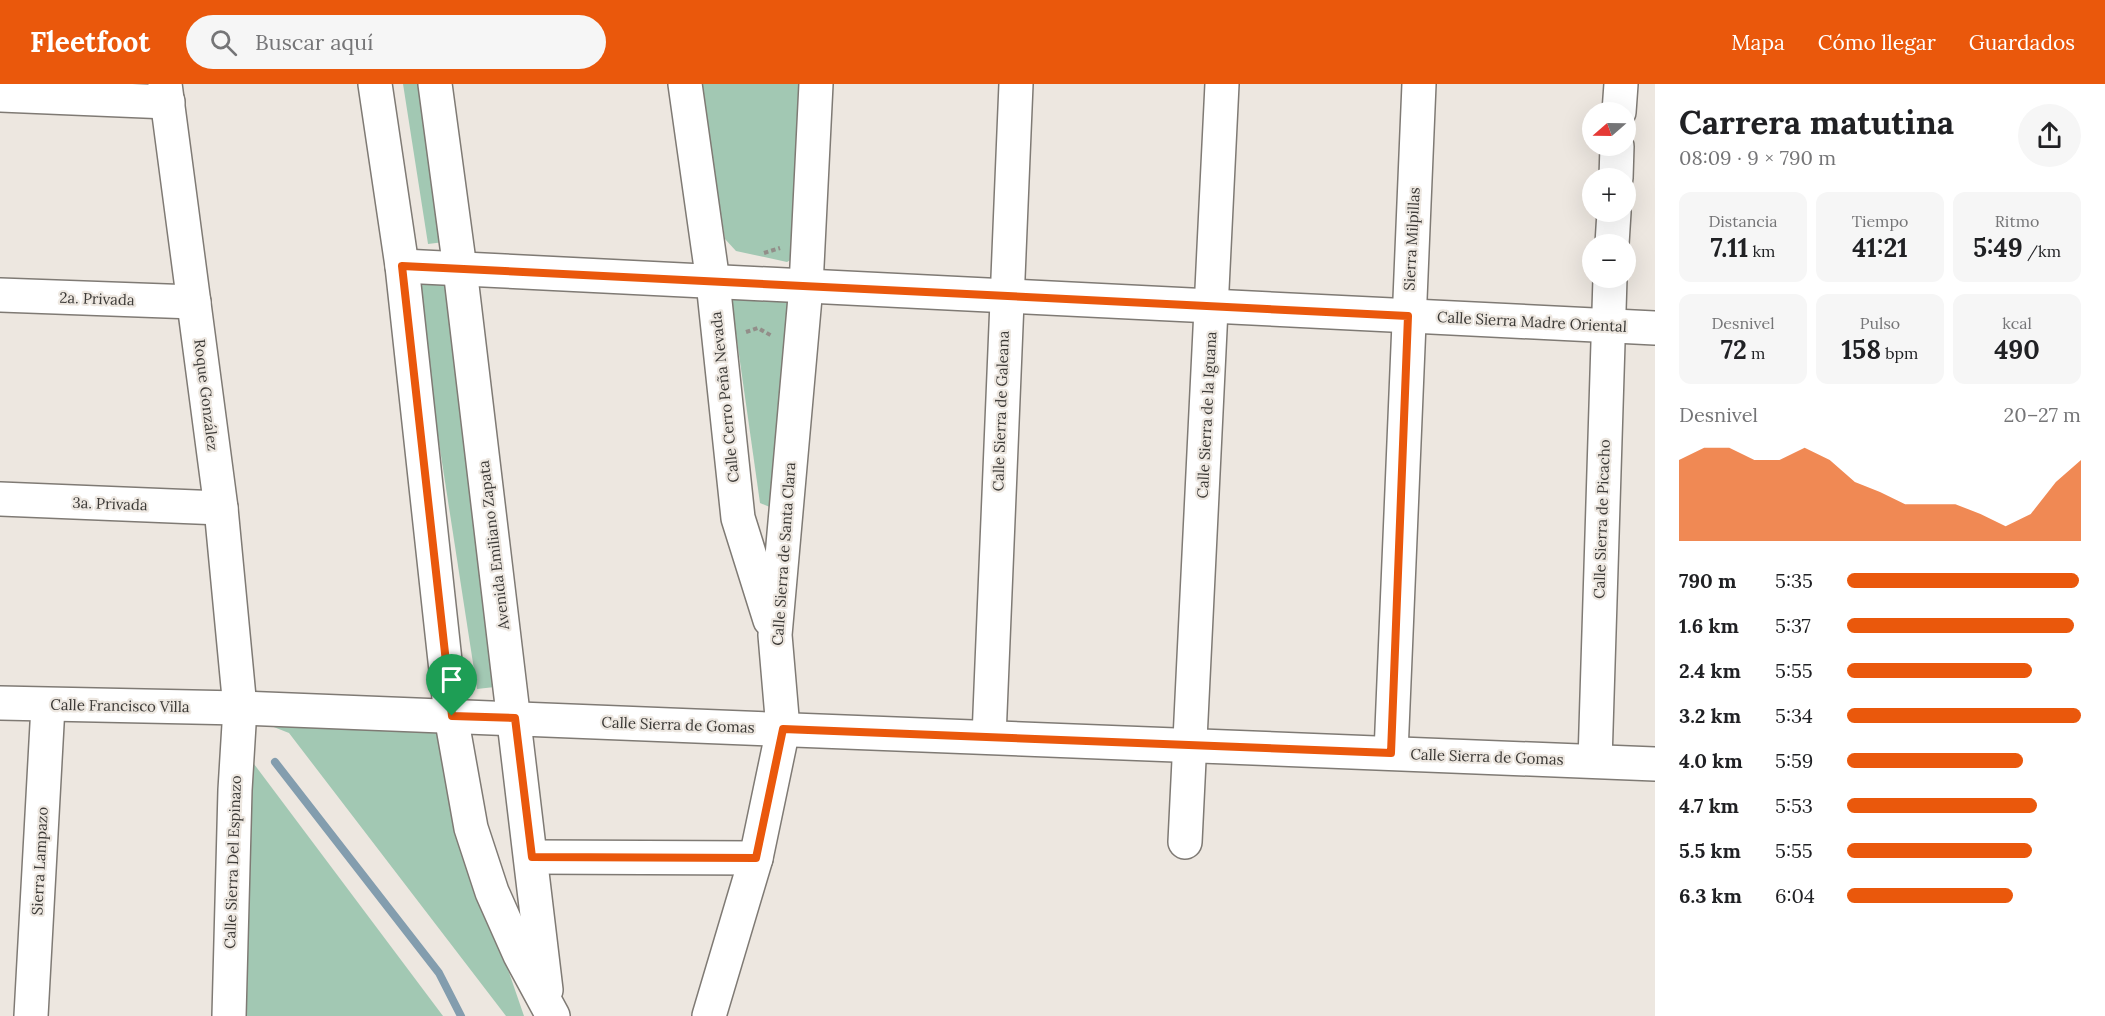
<!DOCTYPE html>
<html lang="es">
<meta charset="utf-8">
<style>
body{margin:0;font-family:Lora,serif;background:#f6f6f6;color:#202124;height:100vh;display:flex;flex-direction:column;font-size:22px;white-space:nowrap}
*{box-sizing:border-box;margin:0}
p{font-size:20px;color:#757577}
.icon{flex:none;width:33px;height:33px;fill:none;stroke:currentColor;stroke-width:2;stroke-linecap:round;stroke-linejoin:round}
.map{position:relative;flex:1;overflow:hidden}
.panel{display:flex;flex-direction:column;background:#fff;width:450px}
.panel>*{flex:none}
.needle{width:39px;rotate:250deg}
.controls{position:absolute;left:1582px;top:18px;display:grid;gap:12px}
.controls a{display:grid;place-items:center;width:54px;height:54px;border-radius:50%;background:#fff;box-shadow:0 6px 24px #0002;font-size:30px}
.pin{position:absolute;display:grid;place-items:center;width:51px;height:51px;color:#fff;margin:-62px -26px;border-radius:50% 50% 50% 0;rotate:-45deg;box-shadow:0 0 6px #0007}
.pin .icon{rotate:45deg}
.round{display:grid;place-items:center;flex:none;width:63px;height:63px;border-radius:32px;background:#f6f6f6}
.summary{display:flex;align-items:center;justify-content:space-between;height:102px;padding:0 24px}
h1{font-size:33px;font-weight:700;line-height:45px}
.metrics{display:grid;grid-template-columns:repeat(3,1fr);gap:9px;height:102px;padding:6px 24px}
.metrics div{display:grid;align-content:center;border-radius:12px;background:#f6f6f6;text-align:center}
.metrics b{font-size:26px;font-weight:700}
.metrics small{font-size:16px;font-weight:400}
.metrics p{font-size:16px}
.chart{height:168px;padding:12px 24px}
.chart p{display:flex;justify-content:space-between}
.chart svg{width:100%;height:108px;margin-top:6px;fill:#ea580c;opacity:.7}
ul{padding:0 24px;list-style:none;font-size:20px}
li{display:grid;grid-template-columns:96px 72px 1fr;align-items:center;height:45px}
li i{height:15px;border-radius:8px;background:#ea580c}
header{display:flex;align-items:center;gap:36px;box-sizing:border-box;height:84px;padding:0 30px;background:#ea580c;color:#fff}
header strong{font-size:28px}
nav{display:flex;gap:33px;margin-inline-start:auto;font-size:21px}
.search{width:420px;height:54px;background:#f6f6f6;display:flex;align-items:center;gap:15px;box-sizing:border-box;padding:0 21px;border-radius:33px;color:#757577;font-size:22px}
main{display:flex;flex:1;min-height:0}
.map>svg:first-child{display:block}
.green{fill:#a2c8b3}
.lines{fill:none;stroke-linecap:round;stroke-linejoin:round}
.stream{stroke:#839dae;stroke-width:8}
.minor-casing{stroke:#7f7a74;stroke-width:36}
.path{stroke:#928e89;stroke-width:4;stroke-dasharray:4.5 3;stroke-linecap:butt}
.minor{stroke:#fff;stroke-width:33}
.route-casing{stroke:#fff;stroke-width:12}
.route{stroke:#ea580c;stroke-width:8}
.labels{text-anchor:middle;stroke-width:4.5;stroke-linejoin:round;paint-order:stroke}
.street-label{font-size:15px;fill:#3c3a37;stroke:#ede7e0}
</style>
<header>
<strong>Fleetfoot</strong>
<div class="search"><svg class="icon" aria-label="search" viewBox="0 0 24 24"><circle cx="10" cy="10" r="6"/><path d="M15 15l6 6"/></svg>Buscar aquí</div>
<nav><a>Mapa</a><a>Cómo llegar</a><a>Guardados</a></nav>
</header>
<main>
<div class="map">
<svg width="1655" height="932" viewBox="0 0 1655 932">
<rect width="100%" height="100%" fill="#ede7e0"/>
<!-- green -->
<g class="green">
<path d="M403,0H440L460,156L428,160Z"/>
<path d="M700,0H803L806,167L787,178L736,167L725,155Z"/>
<path d="M413,190H465L520,600L477,605Z"/>
<path d="M729,200L800,209L772,424L760,419Z"/>
<path d="M248,633L435,635L472,781L524,932H506L289,649Z"/>
<path d="M245,668L443,932H241Z"/>
</g>
<g class="lines">
<!-- stream -->
<path class="stream" d="M275,678L439,889L461,932"/>
<!-- minor casing -->
<g class="minor-casing">
<g id="minor">
<path d="M165,0L221,424L240,624L235,706L229,932"/>
<path d="M375,0L402,182L451,632L471,744L492,808L520,871L553,932"/>
<path d="M435,0L460,185L546,906"/>
<path d="M685,0L713,198L738,434L770,536"/>
<path d="M0,11L168,18"/>
<path d="M1619,28L1621,0"/>
<path d="M1616,94L1617,62"/>
<path d="M1612,160L1614,128"/>
<path d="M402,182L1655,244"/>
<path d="M0,211L194,218"/>
<path d="M0,415L221,424"/>
<path d="M0,619L240,624L1655,680"/>
<path d="M989,653L1016,0"/>
<path d="M1391,669L1419,0"/>
<path d="M1595,677L1610,194"/>
<path d="M1185,758L1222,0"/>
<path d="M532,773L756,774"/>
<path d="M31,932L48,622"/>
<path d="M709,932L756,774L783,645L775,551L806,202L816,0"/>
</g>
</g>
<!-- path -->
<g class="path">
<path d="M764,169L780,164"/>
<path d="M746,248L758,244L772,252"/>
</g>
<!-- minor -->
<use href="#minor" class="minor"/>
</g>
<g class="lines">
<!-- route casing -->
<g class="route-casing">
<path id="route" d="M402,182L1408,232L1391,669L783,645L756,774L532,773L515,634L452,632Z"/>
</g>
<!-- route -->
<use href="#route" class="route"/>
</g>
<g class="labels">
<!-- street labels -->
<g class="street-label">
<text transform="translate(1412 155) rotate(-87)" y="5">Sierra Milpillas</text>
<text transform="translate(97 215) rotate(2)" y="5">2a. Privada</text>
<text transform="translate(1532 238) rotate(3)" y="5">Calle Sierra Madre Oriental</text>
<text transform="translate(206 311) rotate(83)" y="5">Roque González</text>
<text transform="translate(725 313) rotate(-96)" y="5">Calle Cerro Peña Nevada</text>
<text transform="translate(1001 327) rotate(-88)" y="5">Calle Sierra de Galeana</text>
<text transform="translate(1207 331) rotate(-87)" y="5">Calle Sierra de la Iguana</text>
<text transform="translate(110 420) rotate(2)" y="5">3a. Privada</text>
<text transform="translate(1602 435) rotate(-88)" y="5">Calle Sierra de Picacho</text>
<text transform="translate(494 461) rotate(-97)" y="5">Avenida Emiliano Zapata</text>
<text transform="translate(784 470) rotate(-86)" y="5">Calle Sierra de Santa Clara</text>
<text transform="translate(120 622) rotate(1)" y="5">Calle Francisco Villa</text>
<text transform="translate(678 641) rotate(2)" y="5">Calle Sierra de Gomas</text>
<text transform="translate(1487 673) rotate(2)" y="5">Calle Sierra de Gomas</text>
<text transform="translate(40 777) rotate(-87)" y="5">Sierra Lampazo</text>
<text transform="translate(233 778) rotate(-88)" y="5">Calle Sierra Del Espinazo</text>
</g>
</g>
</svg>
<div class="controls">
<a><svg class="needle" viewBox="-14 -14 28 28"><path d="M0-13l5 13h-10z" fill="#e53935"/><path d="M0 13l5-13h-10z" fill="#757577"/></svg></a>
<a>+</a>
<a>−</a>
</div>
<div class="pin" style="left:452px;top:632px;background:#1e9e55"><svg class="icon" aria-label="arrive" viewBox="0 0 24 24"><path d="M6 21V4h12l-3 4 3 4H6"/></svg></div>
</div>
<section class="panel">
<div class="summary"><div><h1>Carrera matutina</h1><p>08:09 · 9 × 790 m</p></div><a class="round"><svg class="icon" aria-label="share" viewBox="0 0 24 24"><path d="M12 15V3M7 8l5-5 5 5M5 13v7h14v-7"/></svg></a></div>
<div class="metrics">
<div><p>Distancia</p><b>7.11<small> km</small></b></div>
<div><p>Tiempo</p><b>41:21</b></div>
<div><p>Ritmo</p><b>5:49<small> /km</small></b></div>
</div>
<div class="metrics">
<div><p>Desnivel</p><b>72<small> m</small></b></div>
<div><p>Pulso</p><b>158<small> bpm</small></b></div>
<div><p>kcal</p><b>490</b></div>
</div>
<div class="chart"><p><span>Desnivel</span>20–27 m</p>
<svg viewBox="0 0 160 44" preserveAspectRatio="none"><path d="M0 44V11L10 6L20 6L30 11L40 11L50 6L60 11L70 20L80 24L90 29L100 29L110 29L120 33L130 38L140 33L150 20L160 11V44z"/></svg>
</div>
<ul>
<li><b>790 m</b>5:35<i style="width:99%"></i></li>
<li><b>1.6 km</b>5:37<i style="width:97%"></i></li>
<li><b>2.4 km</b>5:55<i style="width:79%"></i></li>
<li><b>3.2 km</b>5:34<i style="width:100%"></i></li>
<li><b>4.0 km</b>5:59<i style="width:75%"></i></li>
<li><b>4.7 km</b>5:53<i style="width:81%"></i></li>
<li><b>5.5 km</b>5:55<i style="width:79%"></i></li>
<li><b>6.3 km</b>6:04<i style="width:71%"></i></li>
</ul>
</section>
</main>
